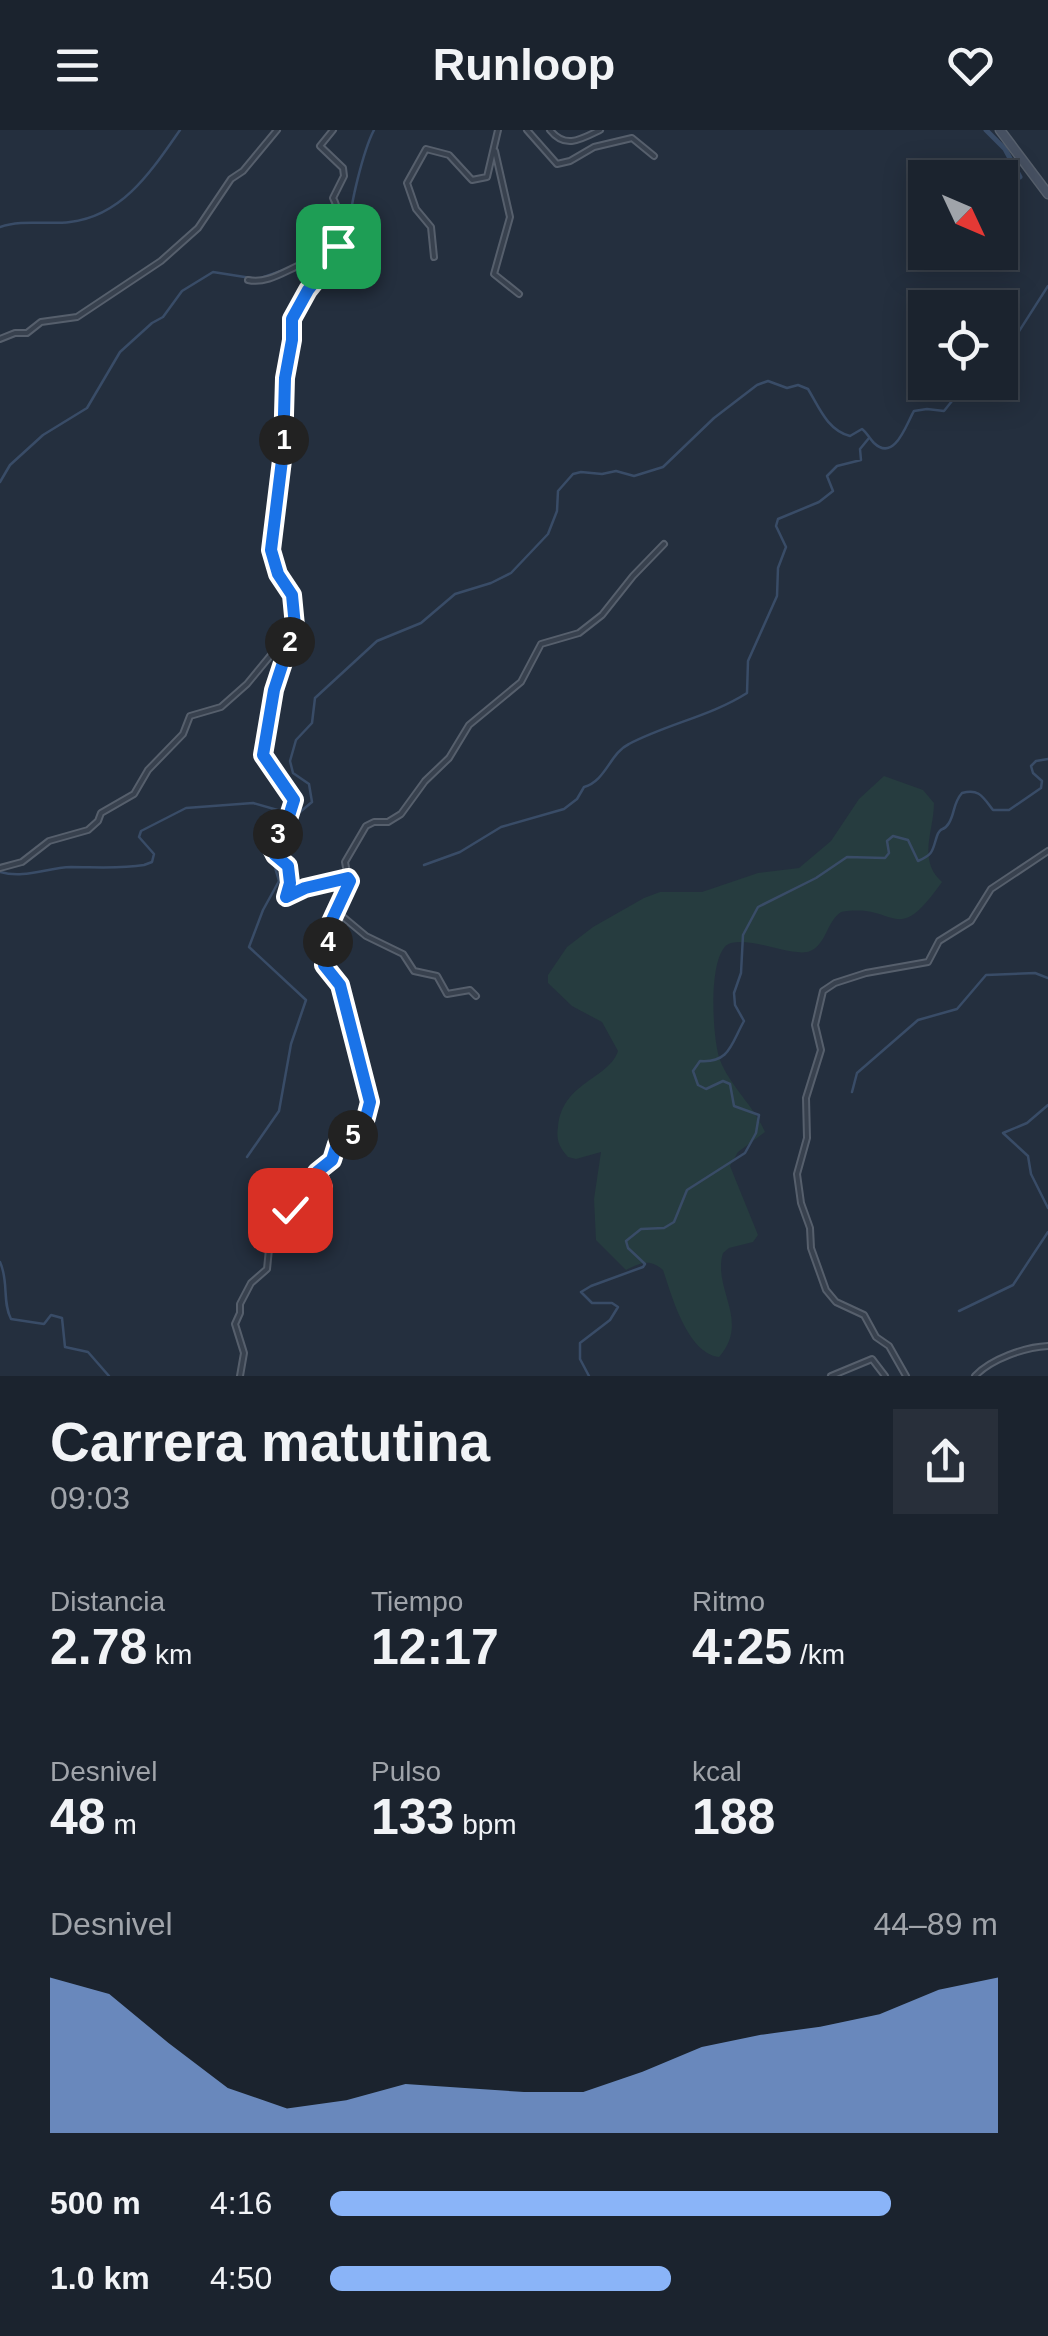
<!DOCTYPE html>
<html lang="es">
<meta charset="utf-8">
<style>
body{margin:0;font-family:Helvetica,sans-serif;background:#282f3a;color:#f1f3f6;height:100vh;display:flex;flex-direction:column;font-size:38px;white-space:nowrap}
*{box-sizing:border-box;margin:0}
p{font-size:32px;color:#a0a4aa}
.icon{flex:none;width:55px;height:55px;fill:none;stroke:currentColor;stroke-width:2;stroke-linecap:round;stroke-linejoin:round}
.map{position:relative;height:1246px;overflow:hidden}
.sheet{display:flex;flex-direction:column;background:#1b232e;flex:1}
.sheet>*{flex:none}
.needle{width:65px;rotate:134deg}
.tools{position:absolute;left:908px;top:30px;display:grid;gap:20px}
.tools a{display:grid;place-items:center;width:110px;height:110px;border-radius:0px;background:#1b232e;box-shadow:0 5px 25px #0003,0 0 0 2px #39404a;font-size:50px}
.pin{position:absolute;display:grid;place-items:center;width:85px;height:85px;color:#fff;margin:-42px;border-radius:20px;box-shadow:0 5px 15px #0006}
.km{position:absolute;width:50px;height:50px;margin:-25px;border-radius:50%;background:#222;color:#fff;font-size:28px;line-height:50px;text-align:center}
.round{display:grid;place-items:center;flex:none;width:105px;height:105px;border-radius:0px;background:#282f3a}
.overview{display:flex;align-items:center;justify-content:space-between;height:170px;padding:0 50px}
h1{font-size:55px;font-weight:700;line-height:75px}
.stats{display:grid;grid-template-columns:repeat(3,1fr);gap:15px;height:170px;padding:10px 50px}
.stats div{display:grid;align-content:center}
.stats b{font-size:50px;font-weight:700}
.stats small{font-size:28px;font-weight:400}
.stats p{font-size:28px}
.chart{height:280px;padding:20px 50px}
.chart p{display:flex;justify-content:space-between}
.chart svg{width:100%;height:180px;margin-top:10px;fill:#8ab4f8;opacity:.7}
ul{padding:0 50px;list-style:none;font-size:32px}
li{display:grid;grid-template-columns:160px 120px 1fr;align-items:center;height:75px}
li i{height:25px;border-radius:12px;background:#8ab4f8}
header{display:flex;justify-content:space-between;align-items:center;height:130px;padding:0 50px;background:#1b232e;font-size:45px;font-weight:700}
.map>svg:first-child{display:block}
.green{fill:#263c3f}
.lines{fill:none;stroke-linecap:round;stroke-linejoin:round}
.stream{stroke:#394c67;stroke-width:2.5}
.canal{stroke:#394c67;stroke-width:5}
.street-casing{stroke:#565f6c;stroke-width:8}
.secondary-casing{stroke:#565f6c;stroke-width:11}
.street{stroke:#38414e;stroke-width:4}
.secondary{stroke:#465061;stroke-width:8}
.route-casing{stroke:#fff;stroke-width:20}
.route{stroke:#1a73e8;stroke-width:12}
</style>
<header><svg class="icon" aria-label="menu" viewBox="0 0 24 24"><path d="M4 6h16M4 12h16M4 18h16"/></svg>Runloop<svg class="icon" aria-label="heart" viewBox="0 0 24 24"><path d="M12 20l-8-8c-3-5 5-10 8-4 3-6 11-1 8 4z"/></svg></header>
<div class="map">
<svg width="1048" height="1246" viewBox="0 0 1048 1246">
<rect width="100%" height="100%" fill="#242f3e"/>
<!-- green -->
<path class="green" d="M884,646L923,660L934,673C934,701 917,730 942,752C894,820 898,772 841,782C827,792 827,810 814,819C798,831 757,807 731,813C707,819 712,909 720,930C730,956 754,976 765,1002L738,1022L730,1036L758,1105L753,1112L729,1118L723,1123C712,1159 751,1191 719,1227C687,1223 672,1166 663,1140C650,1128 640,1133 626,1140L596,1110L594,1069L601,1022L576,1029L568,1027C559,1017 556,1010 558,997C562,952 609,949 618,921L602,892L572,876L548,853V845L567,817L593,797L644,768L660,762H702L758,743L799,738L831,711L859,669Z"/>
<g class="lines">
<!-- stream -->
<g class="stream">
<path d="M0,97C22,89 47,95 70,92C123,86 152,40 180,0"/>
<path d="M326,141L345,151C362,133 353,122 350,100C348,80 364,19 374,0"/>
<path d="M258,149L284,140"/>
<path d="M1000,231L1048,156"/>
<path d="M0,352L10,335L43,305L87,278L120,222L152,193L163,187L182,161L213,142L251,148"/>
<path d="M424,735L460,722L501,697L564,679L577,669L584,657C606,651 610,623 629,614C667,594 711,586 747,563L748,531L777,466L778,438L786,417L776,396L778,389L819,372L833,361L827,346L837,336L861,330L860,319L869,308"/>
<path d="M0,742C24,749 46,738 71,737C95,737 120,739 144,735L152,732L154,724L139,707L141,701L186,678L253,673L288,683L300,682L312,672L309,654L293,643L290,631L296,610L312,593L315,568L377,511L421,493L455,464L491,453L511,443L548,404L557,381L558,361L573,344L581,342L602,344L616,341L634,346L663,337L714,288L757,255L768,251L787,258L798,255L808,259C819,277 827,300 850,306L862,299C867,303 870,309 874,313C895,333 907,292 914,281L927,279L944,281L960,261L976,259L983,252"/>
<path d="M852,962L857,943L918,890L957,879L986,845L1035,843L1048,848"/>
<path d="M1048,975L1027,993L1003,1003L1028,1026L1031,1044L1048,1078"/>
<path d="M247,1027L279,981L291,914L306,870L249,817L263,780L279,751L266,707L287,683"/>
<path d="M0,1132C9,1151 2,1172 11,1189L44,1194L51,1185L62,1188L65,1217L88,1222L109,1246"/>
<path d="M959,1181L1013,1155L1048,1102"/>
<path d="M589,1246L580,1229V1213L610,1190L618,1177L612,1173H592L581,1162L591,1156L643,1137L645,1134L628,1118L626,1111L641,1099L664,1098L674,1092L687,1060L745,1023L756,1003L759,985L734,976L730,954L723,951L706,959L698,955L693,941L700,931C730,933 731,914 744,891L735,875L734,863L741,843L743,805L758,777L816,748L847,727L885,728L889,723L887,711L893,706L908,710L918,731C934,724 932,721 937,706C941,695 943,703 949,693C955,683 953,673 962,663C979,658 983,667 993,680H1009L1041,658L1042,651L1033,643L1031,636L1036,631L1048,629"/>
</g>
<!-- canal -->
<path class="canal" d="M986,0L1005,19L1020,47"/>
<!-- street casing -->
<g class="street-casing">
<g id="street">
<path d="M527,0L557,34L570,31L594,17L632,8L654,26"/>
<path d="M550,0C565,19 580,10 600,0"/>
<path d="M495,21L510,87L494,144L519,164"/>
<path d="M434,127L431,97L416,79L407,53L426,19L449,25L472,50L487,47L498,0"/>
<path d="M248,150C270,155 291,136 311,131L325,139"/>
<path d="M0,209L15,203H27L41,192L77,187L161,131L198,98L231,49L243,41L277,0"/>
<path d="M293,488L295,497L274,560L263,625L294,670L289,686L270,715L290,741L286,767L305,758L348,748L349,755L336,781L366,806L403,824L414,841L437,846L447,864L470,860L476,866"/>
<path d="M0,738L22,732L49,711L88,700L98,691L101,683L134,664L148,640L183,604L190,586L221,577L247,554L275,520L284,497L293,488V465L277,444L271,419L283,322L285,249L292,210V189L298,175L338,120C335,101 342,83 333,68L344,46L343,38L320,16L333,0"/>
<path d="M348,748L345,732L366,696L374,692H388L401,684L425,651L449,628L469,595L521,552L541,514L579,503L602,485L633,446L664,414"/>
<path d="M240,1246L244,1223L235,1194L240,1183V1174L251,1153L267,1139L269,1119L281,1091L296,1067L312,1058L320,1060L323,1057L317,1047L320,1038L332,1030L337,1014C348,1007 362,1002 367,990C373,976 348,867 339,853C335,846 328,842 324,835L330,793L336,781"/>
<path d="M831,1246L872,1229L885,1246"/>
<path d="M906,1246L889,1216L876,1207L864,1185L836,1172L826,1160L811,1118L810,1098L801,1073L797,1044L807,1008L806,968L821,920L815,895L823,861L835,853L866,843L928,832L939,811L971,791L991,759L1048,721"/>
<path d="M975,1246C991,1229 1025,1217 1048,1216"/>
</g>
</g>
<!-- secondary casing -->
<g class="secondary-casing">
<path id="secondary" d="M1000,0L1048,64"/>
</g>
<!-- street -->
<use href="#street" class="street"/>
<!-- secondary -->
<use href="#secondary" class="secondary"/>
</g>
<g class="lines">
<!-- route casing -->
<g class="route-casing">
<path id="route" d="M290,1080C296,1068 305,1056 320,1060L323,1058L317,1042L332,1030L337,1014L364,995L370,972L340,855L324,835L330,794L350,751L348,748L305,758L286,767L290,753L288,736L275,725L270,715L289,686L294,670L263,625L274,560L295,496L292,465L278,444L271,420L283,322L285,248L292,210V189L308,160L336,125L338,116"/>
</g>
<!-- route -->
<use href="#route" class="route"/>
</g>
</svg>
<div class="tools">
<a><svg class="needle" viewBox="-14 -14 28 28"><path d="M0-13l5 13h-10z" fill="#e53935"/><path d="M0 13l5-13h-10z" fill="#a0a4aa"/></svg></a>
<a><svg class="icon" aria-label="locate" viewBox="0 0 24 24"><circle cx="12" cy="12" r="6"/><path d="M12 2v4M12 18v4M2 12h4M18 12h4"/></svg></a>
</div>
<div class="pin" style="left:338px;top:116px;background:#1e9e55"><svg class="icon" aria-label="arrive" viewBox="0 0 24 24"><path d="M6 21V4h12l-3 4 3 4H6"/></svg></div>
<div class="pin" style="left:290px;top:1080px;background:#d93025"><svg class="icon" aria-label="check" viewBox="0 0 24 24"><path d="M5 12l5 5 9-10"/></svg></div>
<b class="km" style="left:284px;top:310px">1</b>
<b class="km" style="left:290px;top:512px">2</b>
<b class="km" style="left:278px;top:704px">3</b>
<b class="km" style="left:328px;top:812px">4</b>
<b class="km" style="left:353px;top:1005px">5</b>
</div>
<section class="sheet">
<div class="overview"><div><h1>Carrera matutina</h1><p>09:03</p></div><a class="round"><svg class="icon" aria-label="share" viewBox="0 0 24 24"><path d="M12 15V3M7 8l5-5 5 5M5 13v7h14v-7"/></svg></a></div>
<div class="stats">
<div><p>Distancia</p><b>2.78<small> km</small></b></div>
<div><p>Tiempo</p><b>12:17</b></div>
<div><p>Ritmo</p><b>4:25<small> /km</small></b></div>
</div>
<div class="stats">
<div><p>Desnivel</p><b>48<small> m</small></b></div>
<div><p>Pulso</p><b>133<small> bpm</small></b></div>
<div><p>kcal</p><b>188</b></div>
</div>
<div class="chart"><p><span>Desnivel</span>44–89 m</p>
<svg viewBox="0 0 160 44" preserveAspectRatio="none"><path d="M0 44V6L10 10L20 22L30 33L40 38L50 36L60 32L70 33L80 34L90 34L100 29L110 23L120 20L130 18L140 15L150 9L160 6V44z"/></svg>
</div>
<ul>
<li><b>500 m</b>4:16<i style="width:84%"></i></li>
<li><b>1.0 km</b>4:50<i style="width:51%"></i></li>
</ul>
</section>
